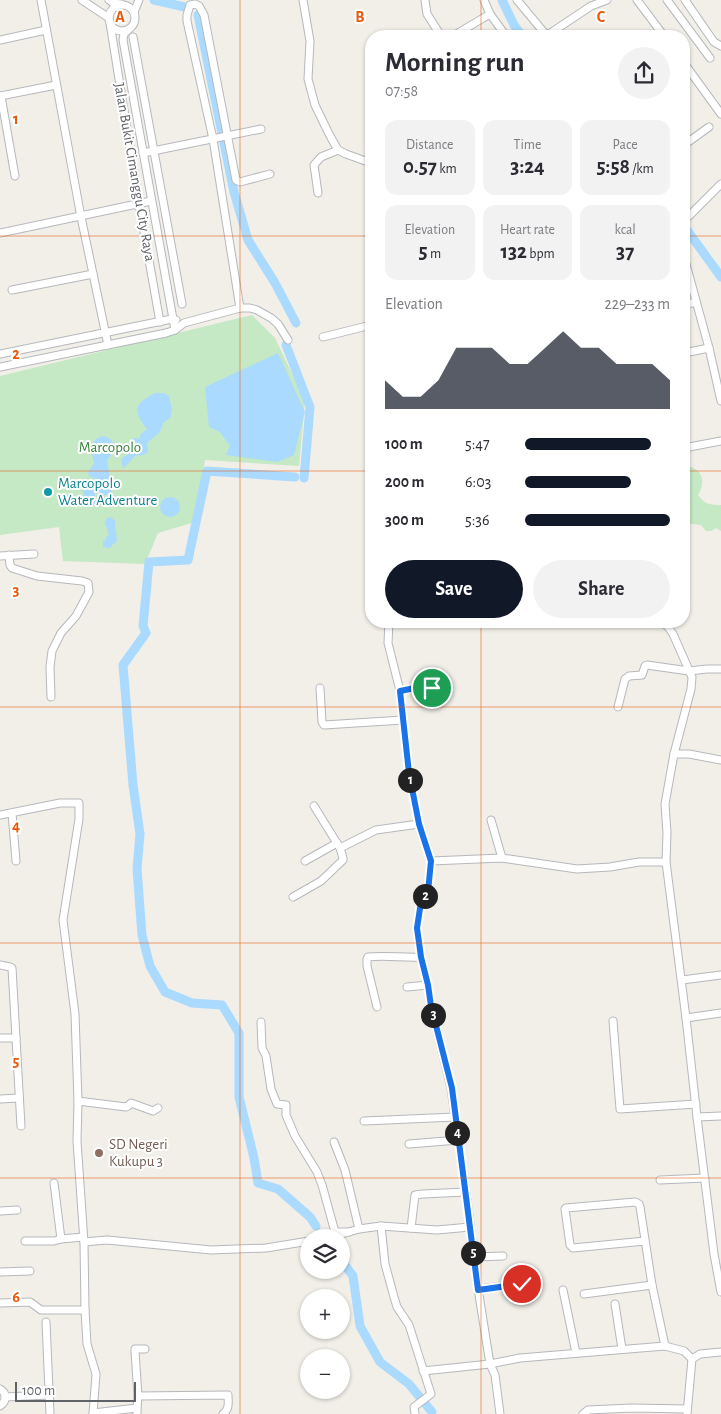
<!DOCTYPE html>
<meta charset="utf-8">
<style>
body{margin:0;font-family:"Alegreya Sans",sans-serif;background:#f2f2f3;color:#2b2b33;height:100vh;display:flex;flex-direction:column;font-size:19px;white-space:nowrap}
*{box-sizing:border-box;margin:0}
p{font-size:16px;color:#7c7c81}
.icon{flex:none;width:28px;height:28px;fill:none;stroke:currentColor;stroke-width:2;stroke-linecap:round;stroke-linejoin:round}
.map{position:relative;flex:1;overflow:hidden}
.side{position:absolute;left:365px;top:30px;width:325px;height:598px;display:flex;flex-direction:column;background:#fff;border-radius:20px;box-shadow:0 1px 4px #0004}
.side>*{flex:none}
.tools{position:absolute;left:300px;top:1229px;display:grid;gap:10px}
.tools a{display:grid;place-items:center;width:50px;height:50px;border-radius:50%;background:#fff;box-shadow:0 1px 4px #0004;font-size:25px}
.scale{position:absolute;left:15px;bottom:12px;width:121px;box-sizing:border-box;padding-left:5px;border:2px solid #5f6368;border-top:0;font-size:14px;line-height:18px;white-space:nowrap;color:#5f6368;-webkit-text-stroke:4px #fff;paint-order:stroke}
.pin{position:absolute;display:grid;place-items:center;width:42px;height:42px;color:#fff;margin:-21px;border:2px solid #fff;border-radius:50%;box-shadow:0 1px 5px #0007}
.km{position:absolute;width:25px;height:25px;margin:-12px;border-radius:50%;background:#222;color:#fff;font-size:14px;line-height:25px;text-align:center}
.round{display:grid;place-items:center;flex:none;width:52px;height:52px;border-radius:26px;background:#f2f2f3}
.head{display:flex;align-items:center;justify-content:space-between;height:85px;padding:0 20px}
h1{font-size:28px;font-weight:700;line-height:38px}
.metrics{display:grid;grid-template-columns:repeat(3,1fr);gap:8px;height:85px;padding:5px 20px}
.metrics div{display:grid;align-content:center;border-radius:12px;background:#f2f2f3;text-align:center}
.metrics b{font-size:21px;font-weight:700}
.metrics small{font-size:14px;font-weight:400}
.metrics p{font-size:14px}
.chart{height:140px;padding:10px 20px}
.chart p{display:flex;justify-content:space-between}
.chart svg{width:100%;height:90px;margin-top:5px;fill:#111827;opacity:.7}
.button{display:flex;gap:10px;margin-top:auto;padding:10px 20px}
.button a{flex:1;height:58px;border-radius:30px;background:#111827;color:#fff;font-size:20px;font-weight:700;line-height:58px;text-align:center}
.button a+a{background:#f2f2f3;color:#2b2b33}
ul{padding:0 20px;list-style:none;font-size:16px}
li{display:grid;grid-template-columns:80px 60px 1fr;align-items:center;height:38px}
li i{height:12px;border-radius:6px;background:#111827}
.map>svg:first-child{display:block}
.green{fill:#c5e8c5}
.water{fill:#aadaff}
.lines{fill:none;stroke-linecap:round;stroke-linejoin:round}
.canal{stroke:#aadaff;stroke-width:9}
.minor-casing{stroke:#b5b8bc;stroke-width:9}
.minor{stroke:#fff;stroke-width:7}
.route-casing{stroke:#fff;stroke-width:10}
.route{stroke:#1a73e8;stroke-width:6}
.grid{fill:none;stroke:#e8590c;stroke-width:1;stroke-opacity:0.55}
.culture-dot{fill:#0f9aa8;stroke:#fff;stroke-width:2}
.education-dot{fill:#8d6e63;stroke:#fff;stroke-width:2}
.labels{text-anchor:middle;stroke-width:4;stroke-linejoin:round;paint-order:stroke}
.street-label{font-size:15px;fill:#5f6368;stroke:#fff}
.park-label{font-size:15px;fill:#348238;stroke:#fff}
.culture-label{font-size:15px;fill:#0d838f;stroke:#fff;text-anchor:start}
.education-label{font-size:15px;fill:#785e54;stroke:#fff;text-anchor:start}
.grid-label{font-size:16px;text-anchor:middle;font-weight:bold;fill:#e8590c;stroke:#fff;stroke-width:4;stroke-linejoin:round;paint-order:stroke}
</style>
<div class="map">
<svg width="721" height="1414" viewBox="0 0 721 1414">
<rect width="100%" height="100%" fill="#f1efe8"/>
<!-- green -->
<g class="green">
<path d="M252,315L275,338L305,401L299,466L205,460L195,522L158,533L145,564L63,561L59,527L0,535V376Z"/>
<path d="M684,466C701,466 707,481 698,495C704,504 710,505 721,505V531L716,528L711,531H706L701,525L684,523Z"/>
</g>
<!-- water -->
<g class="water">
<path d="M278,353L305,412L294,455L277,462L226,455L230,446L220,432L209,427L205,387Z"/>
<path d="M155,393H164L169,396L172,410L170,418L163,423L160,432L148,442L147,445L148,451C144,456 141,456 136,455L123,469L121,459L131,452L129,449L130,441L134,438L139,439L141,434L147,429C132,410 134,404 155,393Z"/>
<path d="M102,436C118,439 116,451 107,460L112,493L101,496L97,480L89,476L88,472L94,464C92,450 87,442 102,436Z"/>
<path d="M93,483L96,501L95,505L88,507L84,506L82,503L84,499L82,484Z"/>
<circle cx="170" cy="507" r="10"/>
<path d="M111,517L116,522C113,529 119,536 116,543L113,544L110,548L103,547V542L106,540V537L109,535L105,523L107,518Z"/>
</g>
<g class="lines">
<!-- canal -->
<g class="canal">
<path d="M154,0L185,7"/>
<path d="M502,0L514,25L522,36"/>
<path d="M198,15L234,192L248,240L275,283L296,323"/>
<path d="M684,226L721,277"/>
<path d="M286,345L310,407L304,478"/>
<path d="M295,477L207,471L188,560L149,562L143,626L146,633L123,665L133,785L140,834L137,869L142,935L150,966L165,992L192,1003L222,1005L239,1033V1097L254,1158L258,1183L278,1189L310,1217L316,1226"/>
<path d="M324,1237V1238"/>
<path d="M341,1260L353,1276L360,1326L380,1362L409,1384L432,1412"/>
</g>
<!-- minor casing -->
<g class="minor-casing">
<g id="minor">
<path d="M41,0L81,217L108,345"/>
<path d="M82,0L109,18"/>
<path d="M109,0L113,3L121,4"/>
<path d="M303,0L310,41L308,79L315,105L329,134L338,150L346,154L371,163"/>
<path d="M425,0L427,14L441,36"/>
<path d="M484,0L490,14L506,36"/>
<path d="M517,0L547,36"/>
<path d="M637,0L664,36"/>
<path d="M667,0L710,58"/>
<path d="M685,0L714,42L721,46"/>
<circle cx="122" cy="18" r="13"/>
<path d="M134,12L139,0"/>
<path d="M110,23L139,204L160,322"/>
<path d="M128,30L124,34L123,40L175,330"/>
<path d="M453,36L490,14"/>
<path d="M546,36L591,6L607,0"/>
<path d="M133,37L182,304"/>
<path d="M0,40L46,30"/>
<path d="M684,63L721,114"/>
<path d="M0,96L56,85"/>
<path d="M1,96L15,176"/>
<path d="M684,145L709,127"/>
<path d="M143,153L261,129"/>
<path d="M318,193L314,165L321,157L338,150"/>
<path d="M684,216H689L721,184"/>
<path d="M0,233L151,201"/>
<path d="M684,257L709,348L721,401"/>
<path d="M12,290L93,274"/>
<path d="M684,305L696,302"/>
<path d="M240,308L213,139L187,21V15L190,5L195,4L199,6L204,15L236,180L240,182L270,174"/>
<path d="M323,337L371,325"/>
<path d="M684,353L709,348"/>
<path d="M0,354L172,319L176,320"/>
<path d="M0,367L166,333L175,330L184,323L240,308H250L257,310L271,318L278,324L288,340"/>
<path d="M684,448L721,441"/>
<path d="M9,555L10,565L12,568L37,576L82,581L88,583L89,592L76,616L61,633L52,651L50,667L51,697"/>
<path d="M0,556L34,554"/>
<path d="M389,621L388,643L400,691L409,773L419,824L431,861L428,892L421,902L417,928L421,957L428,985L431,1006L451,1088L469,1215L476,1276L490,1364L495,1375L500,1414"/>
<path d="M662,621L668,627L673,634L692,677L691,689L674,754L665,804L667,833L666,862L686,1018L697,1117L714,1254L721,1292"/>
<path d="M320,688L322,722L324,725L403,720"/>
<path d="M400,691L415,688H431"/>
<path d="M618,707L625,679L629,676L642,675L645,666L647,665L689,671L707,669H721"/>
<path d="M674,754H689L721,760"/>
<path d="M314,806L340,848"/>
<path d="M12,813L16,861"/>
<path d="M0,815L60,803H79V819L63,920L75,1014L78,1101L77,1141L84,1242L85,1310L87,1344L96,1374L93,1414"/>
<path d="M491,820L502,858"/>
<path d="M305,861L337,843"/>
<path d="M431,861L502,858L577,869L610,867L639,862H666"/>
<path d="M293,897L321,881L343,860V858L340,848L376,830L419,824"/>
<path d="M0,965L10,967L12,968L21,1126"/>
<path d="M682,980L721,975"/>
<path d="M407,987L428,985"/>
<path d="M377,1007L367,966V959L368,957C386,955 403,958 421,957"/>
<path d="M686,1018L721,1013"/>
<path d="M613,1021L620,1109L696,1104"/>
<path d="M261,1022L262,1048L266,1056L271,1089L277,1104L286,1105V1115L295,1136L317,1172L322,1185L335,1232H349"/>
<path d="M0,1038H16"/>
<path d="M0,1099L19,1098"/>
<path d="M78,1101L126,1107L128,1106L131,1103L153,1111L158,1108"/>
<path d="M697,1117L721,1116"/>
<path d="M364,1121L455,1117"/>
<path d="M334,1142L345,1170L359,1229"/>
<path d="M409,1144L458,1140"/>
<path d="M660,1180L705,1178"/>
<path d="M54,1183L61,1239L83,1237"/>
<path d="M0,1211L17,1210"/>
<path d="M381,1226L385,1264L394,1297L397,1307L409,1325L431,1394L414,1407L415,1414"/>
<path d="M411,1228L415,1195L423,1194L465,1192"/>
<path d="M328,1238L359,1229L381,1226L437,1230L470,1227"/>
<path d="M25,1241H54L61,1239"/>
<path d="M645,1241L573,1248L570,1245L565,1209L566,1208L635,1202L639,1204L640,1207L652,1285L665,1346"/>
<path d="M84,1242L107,1240L128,1242L211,1250L266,1248L309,1241"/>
<path d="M474,1257L503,1256"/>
<path d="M0,1272L30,1271"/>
<path d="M478,1289L521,1284"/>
<path d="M563,1290L576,1353"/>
<path d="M584,1294L652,1285"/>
<path d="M0,1303L30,1302L41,1310H85"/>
<path d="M615,1304L622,1349"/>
<path d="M46,1322L50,1414"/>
<path d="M423,1371L490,1364L520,1358L665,1346L684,1351L692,1359"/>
<path d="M0,1389C7,1393 7,1401 0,1406"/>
<path d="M138,1396L135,1351V1349H145"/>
<path d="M5,1397L49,1395"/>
<path d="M137,1408L138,1396L228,1395C228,1402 230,1409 223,1414"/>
<path d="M93,1413L137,1408V1414"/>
<path d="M583,1414L588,1410L632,1408L687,1409"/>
<path d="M687,1414L692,1359L700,1354L721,1352"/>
</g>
</g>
<!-- minor -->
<use href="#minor" class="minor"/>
</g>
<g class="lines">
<!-- route casing -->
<g class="route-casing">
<path id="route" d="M432,688H415L400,691L409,773L419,824L431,861L428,892L421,902L417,928L421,957L428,985L431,1006L452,1088L478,1290L522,1284"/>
</g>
<!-- route -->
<use href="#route" class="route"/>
</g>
<!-- grid -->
<path class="grid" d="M240,0V1414M481,0V36M0,236H371M684,236H721M0,471H371M684,471H721M481,621V1414M0,707H721M0,943H721M0,1178H721"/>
<!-- markers -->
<circle class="culture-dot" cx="48" cy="492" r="5"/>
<circle class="education-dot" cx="99" cy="1153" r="5"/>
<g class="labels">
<!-- street labels -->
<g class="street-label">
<text transform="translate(135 172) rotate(80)" y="5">Jalan Bukit Cimanggu City Raya</text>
</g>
<!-- park labels -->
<g class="park-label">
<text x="110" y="452">Marcopolo</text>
</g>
<!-- culture labels -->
<g class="culture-label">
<text x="58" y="488">Marcopolo<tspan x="58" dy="17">Water Adventure</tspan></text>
</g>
<!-- education labels -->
<g class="education-label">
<text x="109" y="1149">SD Negeri<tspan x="109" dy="17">Kukupu 3</tspan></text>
</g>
</g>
<g class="grid-label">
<text x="120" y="22">A</text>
<text x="360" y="22">B</text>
<text x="601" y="22">C</text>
<text x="16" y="124">1</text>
<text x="16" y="359">2</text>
<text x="16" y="595">3</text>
<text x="16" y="831">4</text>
<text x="16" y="1066">5</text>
<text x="16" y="1302">6</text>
</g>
</svg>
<div class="tools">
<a><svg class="icon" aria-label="layers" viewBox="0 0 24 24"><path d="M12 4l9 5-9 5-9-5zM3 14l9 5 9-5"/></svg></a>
<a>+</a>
<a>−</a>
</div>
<div class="scale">100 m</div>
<div class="pin" style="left:432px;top:688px;background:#1e9e55"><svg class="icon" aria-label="arrive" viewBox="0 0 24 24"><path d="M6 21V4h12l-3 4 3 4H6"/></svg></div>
<div class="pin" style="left:522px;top:1284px;background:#d93025"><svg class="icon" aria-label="check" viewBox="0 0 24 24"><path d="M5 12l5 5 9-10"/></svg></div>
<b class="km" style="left:410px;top:780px">1</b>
<b class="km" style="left:425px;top:896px">2</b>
<b class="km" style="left:433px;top:1015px">3</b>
<b class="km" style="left:457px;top:1133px">4</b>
<b class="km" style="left:473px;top:1253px">5</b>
<section class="side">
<div class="head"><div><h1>Morning run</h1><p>07:58</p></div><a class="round"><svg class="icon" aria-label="share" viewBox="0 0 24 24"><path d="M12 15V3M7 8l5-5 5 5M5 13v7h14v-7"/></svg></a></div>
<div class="metrics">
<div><p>Distance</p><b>0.57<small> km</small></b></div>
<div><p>Time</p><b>3:24</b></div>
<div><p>Pace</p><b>5:58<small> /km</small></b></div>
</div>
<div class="metrics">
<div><p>Elevation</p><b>5<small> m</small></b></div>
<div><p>Heart rate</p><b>132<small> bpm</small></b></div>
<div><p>kcal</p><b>37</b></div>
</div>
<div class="chart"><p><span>Elevation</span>229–233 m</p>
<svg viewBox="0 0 160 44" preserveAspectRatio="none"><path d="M0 44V30L10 38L20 38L30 30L40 14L50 14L60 14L70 22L80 22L90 14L100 6L110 14L120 14L130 22L140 22L150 22L160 30V44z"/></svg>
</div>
<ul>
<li><b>100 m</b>5:47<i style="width:87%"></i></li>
<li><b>200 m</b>6:03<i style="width:73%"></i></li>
<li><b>300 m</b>5:36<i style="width:100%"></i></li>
</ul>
<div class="button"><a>Save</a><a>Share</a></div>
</section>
</div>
